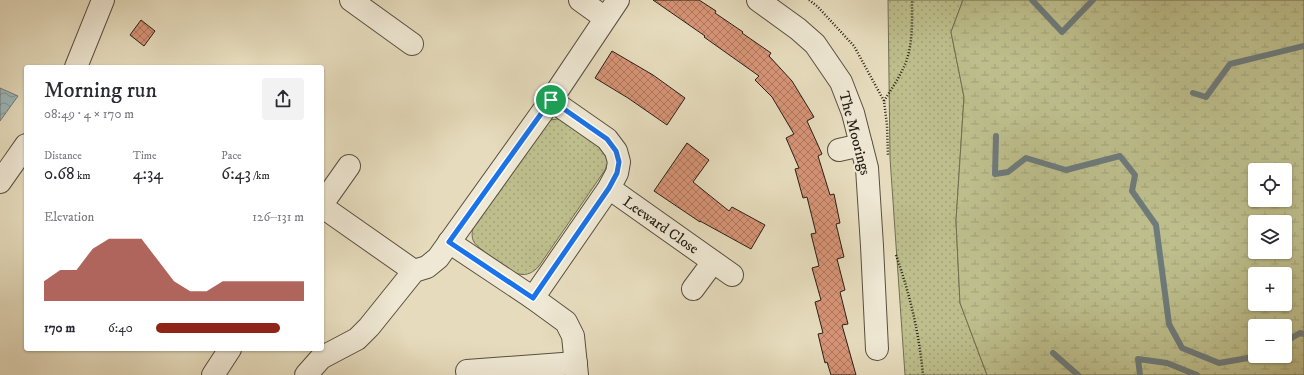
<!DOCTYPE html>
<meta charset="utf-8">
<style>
body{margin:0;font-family:"IM FELL DW Pica",serif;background:#f2f2f3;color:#2b2b33;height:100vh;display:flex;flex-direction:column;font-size:15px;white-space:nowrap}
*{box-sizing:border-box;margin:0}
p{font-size:13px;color:#7c7c81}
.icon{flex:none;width:22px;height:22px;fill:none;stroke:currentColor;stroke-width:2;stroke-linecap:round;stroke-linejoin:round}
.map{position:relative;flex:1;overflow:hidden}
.drawer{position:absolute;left:24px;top:65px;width:300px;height:286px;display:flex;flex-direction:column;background:#fff;border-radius:4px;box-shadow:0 1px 3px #0004}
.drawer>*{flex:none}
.controls{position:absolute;left:1248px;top:163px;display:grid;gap:8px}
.controls a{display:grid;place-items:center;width:44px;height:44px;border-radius:4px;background:#fff;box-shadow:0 1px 3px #0004;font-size:20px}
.pin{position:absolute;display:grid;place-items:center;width:34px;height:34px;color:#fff;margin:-17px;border:2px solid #fff;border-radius:50%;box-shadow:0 1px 4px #0007}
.round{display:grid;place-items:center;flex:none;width:42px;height:42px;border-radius:4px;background:#f2f2f3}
.overview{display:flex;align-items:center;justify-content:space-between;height:68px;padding:0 20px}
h1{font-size:22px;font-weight:600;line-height:30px}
.figures{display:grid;grid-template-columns:repeat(3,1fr);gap:6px;height:68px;padding:4px 20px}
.figures div{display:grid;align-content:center}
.figures b{font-size:17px;font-weight:600}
.figures small{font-size:11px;font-weight:400}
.figures p{font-size:11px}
.chart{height:112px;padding:8px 20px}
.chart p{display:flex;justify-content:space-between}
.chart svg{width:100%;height:72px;margin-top:4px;fill:#8f2418;opacity:.7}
ul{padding:0 20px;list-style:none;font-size:13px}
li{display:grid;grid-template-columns:64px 48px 1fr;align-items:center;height:30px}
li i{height:10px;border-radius:5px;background:#8f2418}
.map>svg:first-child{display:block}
.green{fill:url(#green-dots);stroke:#726f52}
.wetland{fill:url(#wetland-marsh);stroke:#726f52;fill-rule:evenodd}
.water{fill:url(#water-waves);stroke:#6e7b7b}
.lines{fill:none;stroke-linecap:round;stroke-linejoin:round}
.stream{stroke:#6e7b7b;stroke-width:6}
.building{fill:url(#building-cross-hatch);stroke:#282017}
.minor-casing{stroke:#584f40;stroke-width:24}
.path{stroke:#282017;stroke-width:2.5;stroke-dasharray:1 2;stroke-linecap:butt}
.minor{stroke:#efe8d4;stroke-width:22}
.route-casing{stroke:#fff;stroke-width:8}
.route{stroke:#1a73e8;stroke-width:5}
.labels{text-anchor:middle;stroke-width:4;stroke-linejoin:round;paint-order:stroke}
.street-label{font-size:15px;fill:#282017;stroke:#efe8d4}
</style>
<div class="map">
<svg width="1304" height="375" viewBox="0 0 1304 375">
<defs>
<pattern id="green-dots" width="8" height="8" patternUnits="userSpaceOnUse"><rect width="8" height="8" fill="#bdbe8c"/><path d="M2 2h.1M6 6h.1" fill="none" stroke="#a2a378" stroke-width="1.8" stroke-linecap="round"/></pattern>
<pattern id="wetland-marsh" width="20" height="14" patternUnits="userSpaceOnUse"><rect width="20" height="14" fill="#bdbe8c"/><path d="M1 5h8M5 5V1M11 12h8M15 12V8" fill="none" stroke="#a2a378"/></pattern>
<pattern id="water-waves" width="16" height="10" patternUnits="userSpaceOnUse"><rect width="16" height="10" fill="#9db8bd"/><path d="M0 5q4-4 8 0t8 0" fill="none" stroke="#809599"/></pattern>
<pattern id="building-cross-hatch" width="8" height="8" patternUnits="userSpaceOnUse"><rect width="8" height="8" fill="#d79476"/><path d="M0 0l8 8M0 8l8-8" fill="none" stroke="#ae7860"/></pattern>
</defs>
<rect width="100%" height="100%" fill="#e6dcbd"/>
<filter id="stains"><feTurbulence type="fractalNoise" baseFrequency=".005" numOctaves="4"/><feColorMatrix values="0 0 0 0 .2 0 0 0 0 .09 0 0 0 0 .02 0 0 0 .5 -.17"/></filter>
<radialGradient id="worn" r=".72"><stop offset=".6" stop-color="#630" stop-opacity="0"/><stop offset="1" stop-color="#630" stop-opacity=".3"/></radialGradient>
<!-- green -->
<g class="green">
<path d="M888,0H963L951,32L964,97L956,221L960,303L987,375H905L890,158Z"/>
<path d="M557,119H563L606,151L608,163L605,170L539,266C534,272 527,276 519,274C513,273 477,248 474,242C471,237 472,231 474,224L544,124L550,120Z"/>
</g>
<!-- wetland -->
<path class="wetland" d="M963,0H1304V375H987L960,303L956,221L964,97L951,32ZM1255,170H1285V200H1255ZM1255,222H1285V252H1255ZM1255,274H1285V304H1255ZM1255,326H1285V356H1255Z"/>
<!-- water -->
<path class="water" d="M0,88L18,96L0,121Z"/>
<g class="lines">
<!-- stream -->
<g class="stream">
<path d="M1032,0L1062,32L1093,0"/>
<path d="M1193,93L1206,97L1230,64L1304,46"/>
<path d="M996,136L995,174L1008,172L1026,158L1066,170L1120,156L1135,175L1132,191L1156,225L1169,324L1182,348L1219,363L1260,356"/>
<path d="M1285,342L1300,333L1304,334"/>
<path d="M1053,353L1078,375"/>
<path d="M1140,375L1138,359L1167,363L1197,375"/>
</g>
</g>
<!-- building -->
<g class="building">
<path d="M653,0H699L716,11L715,13L743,32L742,33L771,53L769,56L792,81L814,117L807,121L822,154L818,156L830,195L834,194L840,223L836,224L844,257L837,259L845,290L840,292L848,324L842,325L856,375H831L827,362L825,363L818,334L823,333L815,302L821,300L812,268L819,266L811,234L816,233L807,197L803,198L795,169L799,168L786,138L794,134L772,97L755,80L759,76L704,37L705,36Z"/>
<path d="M141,20L155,31L144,46L130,35Z"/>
<path d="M612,51L653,75L685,98L667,125L628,98L595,78Z"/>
<path d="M687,143L709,160L693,182L729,211L732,207L765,225L751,249L700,221V222L654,191Z"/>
</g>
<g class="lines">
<!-- minor casing -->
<g class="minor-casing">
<g id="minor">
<path d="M351,0L412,44"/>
<path d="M580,0L605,18"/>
<path d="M758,0L798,29L815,44L841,82L853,113L867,168L872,246L877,349"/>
<path d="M76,67L103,0"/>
<path d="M839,150L861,145"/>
<path d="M349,166L325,200L324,205L327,210L414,271"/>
<path d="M0,182L26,145"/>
<path d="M609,188L732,275"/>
<path d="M449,242L533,298L566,322L573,336L577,375"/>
<path d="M693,289L713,262"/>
<path d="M533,298L609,188L617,173L619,162L616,151L607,139L551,100"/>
<path d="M467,371L576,363"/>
<path d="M213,375L230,349"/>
<path d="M306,375L321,358L357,339L369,327L414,271L427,267L438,258L551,100L618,0"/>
</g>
</g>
<!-- path -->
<g class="path">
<path d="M809,0L817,6L854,46L884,101L887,125L888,156"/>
<path d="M884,101C892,88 902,74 907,59C913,40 912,20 912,0"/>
<path d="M896,255C910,295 919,332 923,375"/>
</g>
<!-- minor -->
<use href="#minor" class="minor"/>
</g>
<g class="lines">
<!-- route casing -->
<g class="route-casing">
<path id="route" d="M551,100L607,139L616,151L619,162L617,173L609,188L533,298L449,242Z"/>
</g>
<!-- route -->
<use href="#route" class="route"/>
</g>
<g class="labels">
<!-- street labels -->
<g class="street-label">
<text transform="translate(855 133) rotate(75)" y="5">The Moorings</text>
<text transform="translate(661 225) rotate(35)" y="5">Leeward Close</text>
</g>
</g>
<rect width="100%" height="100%" filter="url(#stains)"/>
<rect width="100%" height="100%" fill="url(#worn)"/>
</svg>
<div class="controls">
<a><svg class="icon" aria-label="locate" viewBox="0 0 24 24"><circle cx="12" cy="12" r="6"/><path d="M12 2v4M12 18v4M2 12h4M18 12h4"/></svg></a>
<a><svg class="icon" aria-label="layers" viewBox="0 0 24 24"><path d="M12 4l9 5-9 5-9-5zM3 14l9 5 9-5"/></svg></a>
<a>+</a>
<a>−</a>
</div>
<div class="pin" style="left:551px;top:100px;background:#1e9e55"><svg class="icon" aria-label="arrive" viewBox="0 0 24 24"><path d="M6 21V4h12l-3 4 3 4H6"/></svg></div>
<section class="drawer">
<div class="overview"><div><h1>Morning run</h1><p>08:49 · 4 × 170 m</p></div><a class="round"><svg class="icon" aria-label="share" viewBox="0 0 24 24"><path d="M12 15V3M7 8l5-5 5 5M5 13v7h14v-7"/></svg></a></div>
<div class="figures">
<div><p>Distance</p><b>0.68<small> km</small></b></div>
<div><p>Time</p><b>4:34</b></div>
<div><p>Pace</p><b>6:43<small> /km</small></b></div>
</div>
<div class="chart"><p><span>Elevation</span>126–131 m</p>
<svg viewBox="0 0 160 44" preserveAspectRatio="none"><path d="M0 44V32L10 25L20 25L30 12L40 6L50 6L60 6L70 19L80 32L90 38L100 38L110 32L120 32L130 32L140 32L150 32L160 32V44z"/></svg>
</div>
<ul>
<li><b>170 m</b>6:40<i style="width:84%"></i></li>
</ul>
</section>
</div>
